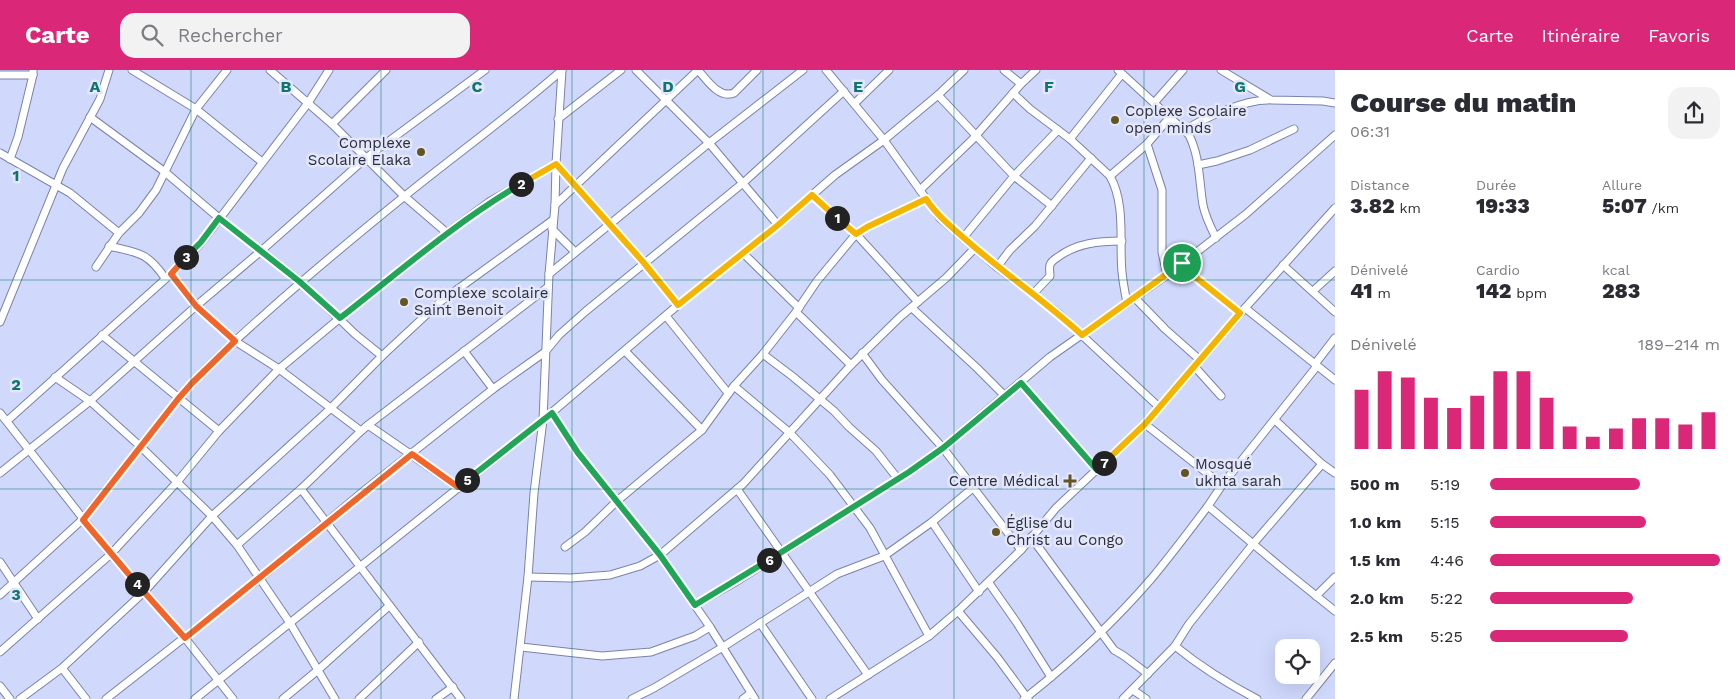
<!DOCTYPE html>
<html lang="fr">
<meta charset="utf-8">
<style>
body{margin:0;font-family:"Work Sans",sans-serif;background:#f2f2f3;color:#2b2b33;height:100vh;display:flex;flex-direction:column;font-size:19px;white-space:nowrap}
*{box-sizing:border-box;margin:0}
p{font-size:16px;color:#7c7c81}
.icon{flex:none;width:28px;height:28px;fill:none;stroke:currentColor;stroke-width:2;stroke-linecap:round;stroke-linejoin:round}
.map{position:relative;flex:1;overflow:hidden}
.sheet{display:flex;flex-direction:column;background:#fff;width:400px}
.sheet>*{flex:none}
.buttons{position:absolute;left:1275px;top:569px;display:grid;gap:10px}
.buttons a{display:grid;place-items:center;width:45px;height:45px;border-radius:10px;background:#fff;box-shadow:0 5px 20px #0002;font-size:25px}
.pin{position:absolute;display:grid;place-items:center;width:42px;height:42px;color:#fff;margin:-21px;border:2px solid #fff;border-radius:50%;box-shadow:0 1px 5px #0007}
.km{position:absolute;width:25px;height:25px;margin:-12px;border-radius:50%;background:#222;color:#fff;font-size:14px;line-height:25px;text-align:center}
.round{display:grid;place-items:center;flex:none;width:52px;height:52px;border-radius:15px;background:#f2f2f3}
.head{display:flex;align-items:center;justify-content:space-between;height:85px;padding:0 15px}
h1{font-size:28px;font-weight:800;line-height:38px}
.metrics{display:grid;grid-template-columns:repeat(3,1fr);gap:8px;height:85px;padding:5px 15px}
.metrics div{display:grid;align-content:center}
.metrics b{font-size:21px;font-weight:800}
.metrics small{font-size:14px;font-weight:400}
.metrics p{font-size:14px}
.chart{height:140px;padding:10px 15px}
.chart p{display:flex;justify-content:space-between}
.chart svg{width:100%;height:90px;margin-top:5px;stroke:#db2777;stroke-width:6}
ul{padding:0 15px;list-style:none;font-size:16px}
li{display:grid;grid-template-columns:80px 60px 1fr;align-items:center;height:38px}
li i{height:12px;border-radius:6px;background:#db2777}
header{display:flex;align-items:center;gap:30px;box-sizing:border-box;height:70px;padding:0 25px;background:#db2777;color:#fff}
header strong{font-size:24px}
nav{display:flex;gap:28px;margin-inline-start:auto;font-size:18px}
.search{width:350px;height:45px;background:#f2f2f3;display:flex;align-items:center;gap:12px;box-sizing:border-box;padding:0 18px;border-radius:15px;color:#7c7c81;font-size:19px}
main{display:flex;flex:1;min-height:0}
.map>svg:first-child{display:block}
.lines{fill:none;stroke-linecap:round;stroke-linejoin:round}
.street-casing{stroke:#7983ab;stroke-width:9}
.street{stroke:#fff;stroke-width:7}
.split-1-casing{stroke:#fff;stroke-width:10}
.split-2-casing{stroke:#fff;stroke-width:10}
.split-3-casing{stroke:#fff;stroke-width:10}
.split-4-casing{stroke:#fff;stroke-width:10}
.split-5-casing{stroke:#fff;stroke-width:10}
.split-6-casing{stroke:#fff;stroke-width:10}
.split-7-casing{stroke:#fff;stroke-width:10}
.split-8-casing{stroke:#fff;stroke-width:10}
.split-1{stroke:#f5b400;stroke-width:6}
.split-2{stroke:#f5b400;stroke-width:6}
.split-3{stroke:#22a559;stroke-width:6}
.split-4{stroke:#f0652b;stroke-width:6}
.split-5{stroke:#f0652b;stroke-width:6}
.split-6{stroke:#22a559;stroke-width:6}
.split-7{stroke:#22a559;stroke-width:6}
.split-8{stroke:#f5b400;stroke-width:6}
.grid{fill:none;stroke:#0f766e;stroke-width:1;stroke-opacity:0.55}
.poi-dot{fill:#635522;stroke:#e3e7f9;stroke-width:2}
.labels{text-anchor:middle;stroke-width:5;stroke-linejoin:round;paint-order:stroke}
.poi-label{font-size:15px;fill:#292d3e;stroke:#e3e7f9;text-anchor:start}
.grid-label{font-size:16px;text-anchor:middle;font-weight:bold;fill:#0f766e;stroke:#e3e7f9;stroke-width:5;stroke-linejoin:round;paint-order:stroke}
</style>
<header>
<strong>Carte</strong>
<div class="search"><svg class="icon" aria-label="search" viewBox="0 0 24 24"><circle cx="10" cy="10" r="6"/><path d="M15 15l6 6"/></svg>Rechercher</div>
<nav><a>Carte</a><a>Itinéraire</a><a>Favoris</a></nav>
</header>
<main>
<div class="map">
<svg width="1335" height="629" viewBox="0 0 1335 629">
<rect width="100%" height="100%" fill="#d0d9fc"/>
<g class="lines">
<!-- street casing -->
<g class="street-casing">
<g id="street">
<path d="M132,0L196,39L262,92"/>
<path d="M270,0L332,54L404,126L447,163"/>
<path d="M636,0L709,73L778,155"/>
<path d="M698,0C707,10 719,29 734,23L757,0"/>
<path d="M826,0L884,70L940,148L997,197L1059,244L1159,337"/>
<path d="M1004,0L1021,14"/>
<path d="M1118,0L1189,65C1200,87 1199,111 1203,135C1205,146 1211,158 1216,168"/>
<path d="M1221,0L1271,30L1323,31L1335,33"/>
<path d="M0,5H33"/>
<path d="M1013,23L1030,39L1070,69L1110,106C1126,135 1119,171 1122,202C1123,213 1125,223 1127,233"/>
<path d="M938,25L1014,106L1052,136"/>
<path d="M855,33L889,0"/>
<path d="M1154,33L1183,0"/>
<path d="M90,47L165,102L219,148L301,212L355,264L382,286"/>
<path d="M558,49L621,0"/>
<path d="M332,54L386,0"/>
<path d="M1185,60C1206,47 1244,30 1268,30"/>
<path d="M1070,69L1121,5"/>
<path d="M1147,74L1162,120V182L1167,205"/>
<path d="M0,83L70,123L119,163"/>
<path d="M10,89L18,67L33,5V0"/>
<path d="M1198,95L1217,91L1250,80L1294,59"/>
<path d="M1110,106L1147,74L1170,47"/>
<path d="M920,120L972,70L1021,14L1036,0"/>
<path d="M812,125L856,164L918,232"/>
<path d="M555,135L698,0"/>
<path d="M1335,138L1245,238L1145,354L1222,415L1208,436L1284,500L1335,541"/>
<path d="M552,159L575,182"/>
<path d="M963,168L1014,106L1058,60"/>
<path d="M109,176C139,183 147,182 165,208"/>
<path d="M743,183L799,238"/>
<path d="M1182,193L1194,206L1240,243"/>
<path d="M1283,195L1335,242"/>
<path d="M96,197L119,163L139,143L156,120L196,39L227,0"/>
<path d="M997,197L1010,180L1035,156L1091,88"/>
<path d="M171,204L196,236L235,271L279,299L361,361L368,355L458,417"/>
<path d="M549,204L709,73L803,0"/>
<path d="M1313,221L1335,201"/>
<path d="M1033,224L1050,206C1050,203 1049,198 1050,195C1051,191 1055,189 1058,187C1077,173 1099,171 1122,171"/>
<path d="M1135,228L1165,259L1200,290"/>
<path d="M912,238L977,298L1005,326"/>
<path d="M1245,238L1335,310"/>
<path d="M796,242L851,295"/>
<path d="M666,246L728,323"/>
<path d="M0,252L63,98L100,29L109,0"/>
<path d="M102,265L219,361"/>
<path d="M464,281L493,319"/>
<path d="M625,281L702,360"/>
<path d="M862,283L882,310L943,378L1021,480"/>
<path d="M763,284L792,306L834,341L849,357L876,381L898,409"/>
<path d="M1315,294L1335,268"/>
<path d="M1194,296L1221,326"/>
<path d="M55,307L90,331L141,377L212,446L237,475L290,553L335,629"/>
<path d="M1021,313L1097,400"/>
<path d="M734,316L790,363L830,405L870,458L929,566"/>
<path d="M0,343L111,484L185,568L233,629"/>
<path d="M552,343L578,383L660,485L710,557L755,629"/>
<path d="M1275,350L1322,394L1335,403"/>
<path d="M7,351L171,204L201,173L308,33L329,0"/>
<path d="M368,355L548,217"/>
<path d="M0,403L90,331L196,236L261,181L366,88L485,0"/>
<path d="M1222,415L1317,296"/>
<path d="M301,419L461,629"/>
<path d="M737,419L868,605"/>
<path d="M932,452L979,522"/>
<path d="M1031,467L1114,580L1124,586L1148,604"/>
<path d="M237,475L301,419L361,361"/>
<path d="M565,477L585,462L617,431L702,360L734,316L763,284L796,242L817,211L856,164L867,157L926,129"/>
<path d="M0,492L38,549"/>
<path d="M528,507L571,508L610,505L640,496L660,485L743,414L851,295L900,247L946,208L975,178"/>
<path d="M989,513L1017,553L1051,607"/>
<path d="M0,525L83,449L178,329C205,297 236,270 267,242C312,202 359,163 406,125C458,83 512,44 562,0"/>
<path d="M1316,526L1335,507"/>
<path d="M695,535L737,511L909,402L943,378L1050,287L1167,205L1246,144L1335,65"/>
<path d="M958,541L997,587L1028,629"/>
<path d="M760,553L812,629"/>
<path d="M521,577L602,586L651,582L695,566L710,557"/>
<path d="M0,582L111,484L178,411L219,361L279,299L340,248L447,163L489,132L556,94L644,193L678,235"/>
<path d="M62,598L86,629"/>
<path d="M0,616L10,629"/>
<path d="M1133,620L1146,629"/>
<path d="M20,629L62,598L144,522L212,446L330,339L382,286L440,232L553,150"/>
<path d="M106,629L259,509L365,420L493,319L545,282L559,265L586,241L743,113L844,21"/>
<path d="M195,629L543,350L678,235L778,155L835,105L884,70L938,25L964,0"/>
<path d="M283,629L318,600L389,536"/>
<path d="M359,629L419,572"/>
<path d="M436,629L453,617"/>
<path d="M514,629L528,507L534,423L543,350L549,204L555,135L556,94L562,0"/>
<path d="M632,629L654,618L723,577L837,504L884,486L932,452L974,417"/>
<path d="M743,629L751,623"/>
<path d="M830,629L929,566L958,541L1021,480L1056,438L1145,354"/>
<path d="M1024,629C1070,593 1114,552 1152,508C1171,485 1190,460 1208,436"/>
<path d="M1123,629L1175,576"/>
<path d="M1257,629C1226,613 1202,598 1175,576L1189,554L1253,474L1322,394"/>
<path d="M1306,629L1335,593"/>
</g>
</g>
<!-- street -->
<use href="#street" class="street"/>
</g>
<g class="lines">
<!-- split-1 casing -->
<g class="split-1-casing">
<path id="split-1" d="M837,148L856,164L867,157L926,129C938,147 955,160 972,175C1008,206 1047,233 1082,265L1182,193"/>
</g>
<!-- split-2 casing -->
<g class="split-2-casing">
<path id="split-2" d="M521,114L556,94L644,193L678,235L778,155L812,125L837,148"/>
</g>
<!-- split-3 casing -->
<g class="split-3-casing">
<path id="split-3" d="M186,187L201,172L219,148L300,212L340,248C399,202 456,152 521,114"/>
</g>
<!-- split-4 casing -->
<g class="split-4-casing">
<path id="split-4" d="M137,514L83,450L178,329L192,313L235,271L196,236L171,204L186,187"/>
</g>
<!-- split-5 casing -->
<g class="split-5-casing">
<path id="split-5" d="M137,514L185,568L412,384L458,417L467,410"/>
</g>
<!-- split-6 casing -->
<g class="split-6-casing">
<path id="split-6" d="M467,410L552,343L578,383L660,485L695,535L769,490"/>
</g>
<!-- split-7 casing -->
<g class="split-7-casing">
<path id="split-7" d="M769,490L909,402L943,378L1021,313L1097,400L1104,393"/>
</g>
<!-- split-8 casing -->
<g class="split-8-casing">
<path id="split-8" d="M1104,393L1145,354L1240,243L1194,206L1182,193"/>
</g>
<!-- split-1 -->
<use href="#split-1" class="split-1"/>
<!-- split-2 -->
<use href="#split-2" class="split-2"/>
<!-- split-3 -->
<use href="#split-3" class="split-3"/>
<!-- split-4 -->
<use href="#split-4" class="split-4"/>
<!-- split-5 -->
<use href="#split-5" class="split-5"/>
<!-- split-6 -->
<use href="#split-6" class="split-6"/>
<!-- split-7 -->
<use href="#split-7" class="split-7"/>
<!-- split-8 -->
<use href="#split-8" class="split-8"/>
</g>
<!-- grid -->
<path class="grid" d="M191,0V629M381,0V629M572,0V629M763,0V629M954,0V629M1144,0V629M0,210H1335M0,419H1335"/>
<!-- markers -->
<g class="poi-dot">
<circle cx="1115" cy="50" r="5"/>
<circle cx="421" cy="82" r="5"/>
<circle cx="404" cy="232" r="5"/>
<circle cx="1185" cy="403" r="5"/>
<path d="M1067.5 403.5h5v5h5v5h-5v5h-5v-5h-5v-5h5z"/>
<circle cx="996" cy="462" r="5"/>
</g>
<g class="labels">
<!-- poi labels -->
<g class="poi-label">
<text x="1125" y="46">Coplexe Scolaire<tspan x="1125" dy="17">open minds</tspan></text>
<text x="411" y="78" text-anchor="end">Complexe<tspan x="411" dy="17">Scolaire Elaka</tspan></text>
<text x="414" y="228">Complexe scolaire<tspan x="414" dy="17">Saint Benoit</tspan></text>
<text x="1195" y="399">Mosqué<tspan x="1195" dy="17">ukhta sarah</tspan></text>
<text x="1059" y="416" text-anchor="end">Centre Médical</text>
<text x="1006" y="458">Église du<tspan x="1006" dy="17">Christ au Congo</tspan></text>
</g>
</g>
<g class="grid-label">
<text x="95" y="22">A</text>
<text x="286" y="22">B</text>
<text x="477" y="22">C</text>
<text x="668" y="22">D</text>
<text x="858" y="22">E</text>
<text x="1049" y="22">F</text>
<text x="1240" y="22">G</text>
<text x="16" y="111">1</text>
<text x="16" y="320">2</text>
<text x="16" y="530">3</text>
</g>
</svg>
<div class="buttons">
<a><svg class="icon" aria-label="locate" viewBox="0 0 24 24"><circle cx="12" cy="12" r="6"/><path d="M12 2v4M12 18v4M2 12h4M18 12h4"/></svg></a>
</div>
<div class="pin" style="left:1182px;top:193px;background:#1e9e55"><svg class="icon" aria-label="arrive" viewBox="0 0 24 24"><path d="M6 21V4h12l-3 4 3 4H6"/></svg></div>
<b class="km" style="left:837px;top:148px">1</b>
<b class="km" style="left:521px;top:114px">2</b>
<b class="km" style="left:186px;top:187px">3</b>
<b class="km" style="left:137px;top:514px">4</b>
<b class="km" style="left:467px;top:410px">5</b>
<b class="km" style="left:769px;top:490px">6</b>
<b class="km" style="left:1104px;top:393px">7</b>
</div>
<section class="sheet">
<div class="head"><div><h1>Course du matin</h1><p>06:31</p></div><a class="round"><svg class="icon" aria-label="share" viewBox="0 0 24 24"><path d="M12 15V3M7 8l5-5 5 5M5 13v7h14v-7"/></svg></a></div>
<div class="metrics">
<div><p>Distance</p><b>3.82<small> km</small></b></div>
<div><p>Durée</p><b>19:33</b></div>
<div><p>Allure</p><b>5:07<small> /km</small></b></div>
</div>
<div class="metrics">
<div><p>Dénivelé</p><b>41<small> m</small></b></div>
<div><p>Cardio</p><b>142<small> bpm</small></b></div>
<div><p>kcal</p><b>283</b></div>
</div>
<div class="chart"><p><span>Dénivelé</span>189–214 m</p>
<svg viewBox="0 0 160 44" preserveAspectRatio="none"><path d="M5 44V15M15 44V6M25 44V9M35 44V19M45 44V24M55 44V18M65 44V6M75 44V6M85 44V19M95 44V33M105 44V38M115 44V34M125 44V29M135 44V29M145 44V32M155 44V26"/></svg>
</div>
<ul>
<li><b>500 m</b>5:19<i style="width:65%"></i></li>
<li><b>1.0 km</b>5:15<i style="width:68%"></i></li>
<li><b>1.5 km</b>4:46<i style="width:100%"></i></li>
<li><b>2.0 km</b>5:22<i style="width:62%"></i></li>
<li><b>2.5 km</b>5:25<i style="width:60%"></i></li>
</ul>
</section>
</main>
